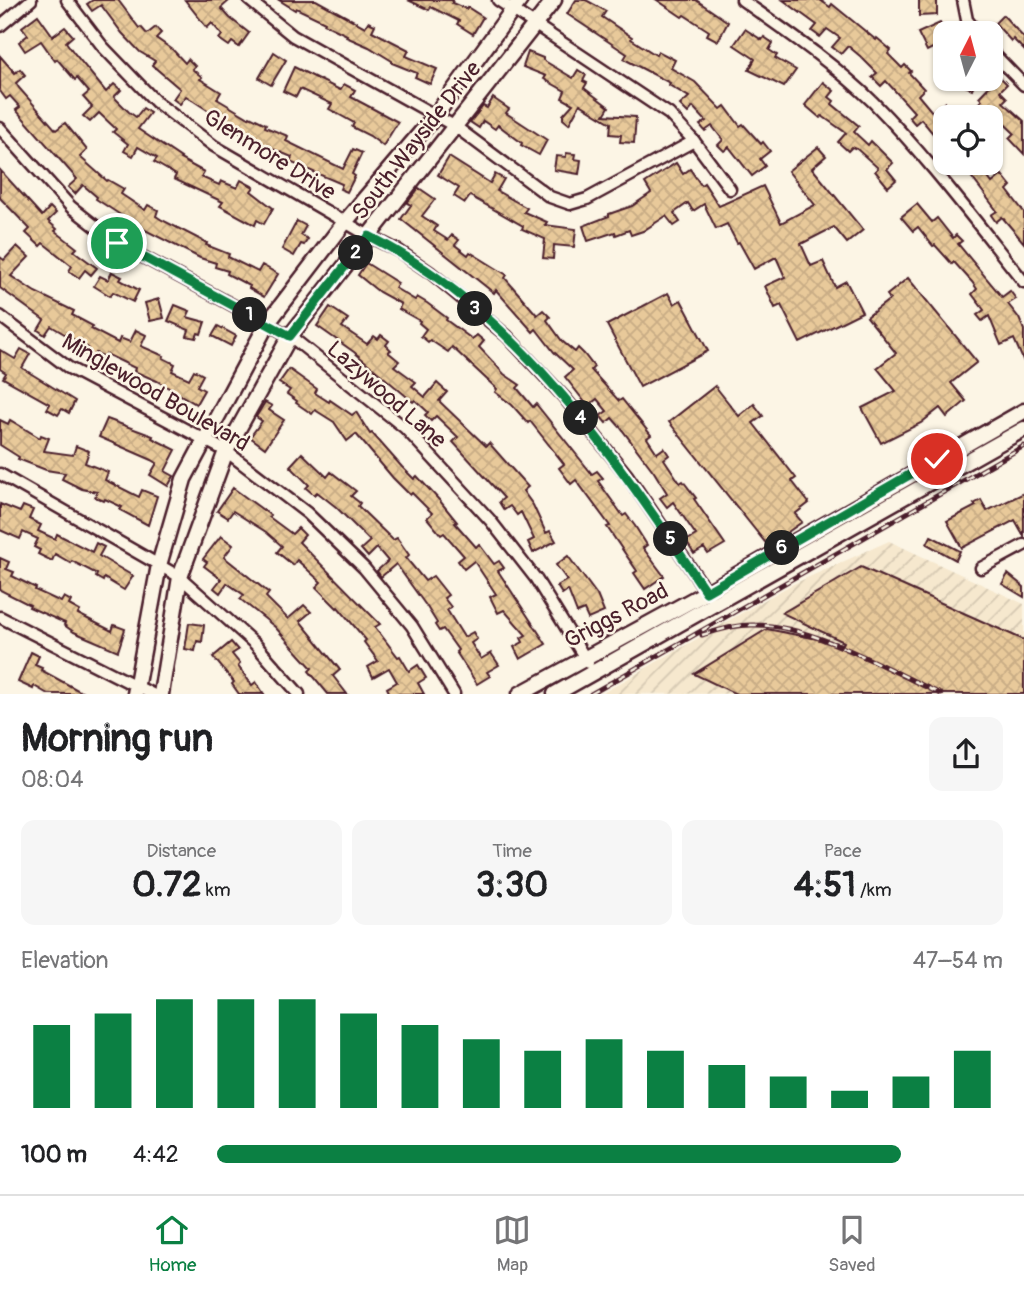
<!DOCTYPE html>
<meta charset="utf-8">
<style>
body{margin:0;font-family:Pangolin,sans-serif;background:#f6f6f6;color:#202124;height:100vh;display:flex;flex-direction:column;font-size:26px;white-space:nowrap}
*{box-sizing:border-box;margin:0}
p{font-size:23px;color:#757577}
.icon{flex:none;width:38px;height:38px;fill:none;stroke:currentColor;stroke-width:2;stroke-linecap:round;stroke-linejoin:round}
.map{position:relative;height:694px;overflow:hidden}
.side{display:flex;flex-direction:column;background:#fff;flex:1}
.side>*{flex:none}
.needle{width:46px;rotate:6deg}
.tools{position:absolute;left:933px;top:21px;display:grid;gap:14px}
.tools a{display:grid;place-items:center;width:70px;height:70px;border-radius:14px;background:#fff;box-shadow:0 2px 5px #0004;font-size:35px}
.pin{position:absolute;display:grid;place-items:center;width:60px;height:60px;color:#fff;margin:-30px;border:4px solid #fff;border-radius:50%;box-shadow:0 2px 7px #0007}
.km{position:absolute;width:35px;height:35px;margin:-18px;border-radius:50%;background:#222;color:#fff;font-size:19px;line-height:35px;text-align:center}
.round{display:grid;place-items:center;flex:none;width:74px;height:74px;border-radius:14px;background:#f6f6f6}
.headline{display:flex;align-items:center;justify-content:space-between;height:119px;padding:0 21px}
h1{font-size:38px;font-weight:700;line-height:52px}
.stats{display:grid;grid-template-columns:repeat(3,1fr);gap:10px;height:119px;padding:7px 21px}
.stats div{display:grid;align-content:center;border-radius:14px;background:#f6f6f6;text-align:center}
.stats b{font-size:35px;font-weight:700}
.stats small{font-size:19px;font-weight:400}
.stats p{font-size:19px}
.chart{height:196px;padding:14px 21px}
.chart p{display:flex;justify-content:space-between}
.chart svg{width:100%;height:126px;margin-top:7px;stroke:#0b8043;stroke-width:6}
ul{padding:0 21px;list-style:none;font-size:23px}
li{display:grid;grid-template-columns:112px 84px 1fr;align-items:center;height:52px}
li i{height:18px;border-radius:9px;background:#0b8043}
.tab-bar{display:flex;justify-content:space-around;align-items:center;height:98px;border-top:2px solid #e0e0e0;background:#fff;font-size:19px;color:#757577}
.tab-bar a{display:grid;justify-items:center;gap:4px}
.tab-bar .on{color:#0b8043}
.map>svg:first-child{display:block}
.industrial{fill:url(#industrial-furrows)}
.building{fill:url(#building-cross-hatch);stroke:#4a1f2b;stroke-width:2}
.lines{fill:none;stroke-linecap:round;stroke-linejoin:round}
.street-casing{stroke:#4a1f2b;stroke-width:15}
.secondary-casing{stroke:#4a1f2b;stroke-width:19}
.street{stroke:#fcf5e5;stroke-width:10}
.secondary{stroke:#fcf5e5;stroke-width:14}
.rail-casing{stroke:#4a1f2b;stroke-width:5}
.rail{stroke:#fcf5e5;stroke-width:2.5;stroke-dasharray:8;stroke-linecap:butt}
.route-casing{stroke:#fff;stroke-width:14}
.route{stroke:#0b8043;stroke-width:9}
.labels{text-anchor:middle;stroke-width:5;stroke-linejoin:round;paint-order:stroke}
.street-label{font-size:23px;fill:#4a1f2b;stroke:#fcf5e5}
</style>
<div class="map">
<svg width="1024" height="694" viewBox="0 0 1024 694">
<defs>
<pattern id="industrial-furrows" width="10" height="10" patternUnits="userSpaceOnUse" patternTransform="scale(1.75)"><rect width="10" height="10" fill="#f6e8ce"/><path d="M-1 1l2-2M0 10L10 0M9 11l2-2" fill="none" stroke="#d4c7b1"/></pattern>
<pattern id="building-cross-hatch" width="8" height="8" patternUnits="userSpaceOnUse" patternTransform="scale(1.75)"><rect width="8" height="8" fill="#e8c99a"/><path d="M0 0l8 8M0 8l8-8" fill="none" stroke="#c8ac85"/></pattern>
</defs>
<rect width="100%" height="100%" fill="#fcf5e5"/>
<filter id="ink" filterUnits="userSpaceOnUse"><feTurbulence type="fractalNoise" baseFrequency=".0143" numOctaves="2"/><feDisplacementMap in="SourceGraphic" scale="14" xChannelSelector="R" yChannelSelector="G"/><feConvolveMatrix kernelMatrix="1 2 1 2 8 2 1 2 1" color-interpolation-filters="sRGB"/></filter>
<g filter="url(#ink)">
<!-- industrial -->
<path class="industrial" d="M889,541L1024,604V693L601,694L789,586Z"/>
<!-- building -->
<g class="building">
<path d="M93,0H118L139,28L141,27L147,34L156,27L161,33L156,38L173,50L185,63L188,59L195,66L192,69L202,77L200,79L221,92L217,99L249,118L250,116L266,124L265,127L288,136L286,141L343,169L353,149L362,153L352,174L355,176L347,192L340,189L342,184L290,162L292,157L263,145L219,122L221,119L186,96L180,104L173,99L180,89L152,65L155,61L140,52L122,33L101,5L92,11L87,4Z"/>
<path d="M185,0H230L221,8L230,18L249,33L239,47L232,42L229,46L219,39L222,35L212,23L207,28Z"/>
<path d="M279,0H316L365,27L368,22L375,25L372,31L409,50L406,56L437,69L430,84L415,77L417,73L392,63V61L369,47L346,37L347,35L324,24L325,22L296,8L295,10Z"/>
<path d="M408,0H453L452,3L466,9L467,7L483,17L473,34L457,24L459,21L431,7L429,10Z"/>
<path d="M576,0H586L606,11L602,17L632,37L631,39L656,55L658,51L675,60L671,68L695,82L721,109L725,106L740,126L743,124L761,144L763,142L770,151L760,159L765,166L752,176L729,147L724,151L718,145L723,140L712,126L705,131L700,125L706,121L693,107L688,113L680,105L689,97L669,85L670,83L624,59L627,54L567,14Z"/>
<path d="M657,0H696L728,22L718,41L707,35L709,31L684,15L682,17Z"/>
<path d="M783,0H820L830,7L832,4L876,40L877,38L891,50L888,54L902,68L905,65L911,71L909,73L924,89L918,95L933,113L945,103V148L921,119L915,124L909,117L914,112L886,81L881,86L872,77L877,73L860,56L848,46L841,54L832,47L840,38L827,29L820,37L812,31L817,25Z"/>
<path d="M919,0H937V15L919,16Z"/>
<path d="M38,15L53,36L65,27L73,36L66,42L74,53L106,92L114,84L121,90L114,97L129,112L136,117L143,108L150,113L138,129L181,158L180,159L204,172L201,177L219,185L221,181L237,188L241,180L254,187L251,191L273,208L264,224L257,220L255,225L220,206L223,202L174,179L176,175L154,162L157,158L138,147L133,156L124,151L128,144L113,132L116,129L99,113L90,122L83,116L92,107L83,97L89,92L77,78L75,80L57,59L55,61L41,41L25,51L19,42L28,35L22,27Z"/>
<path d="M1003,15L1024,38V50L1013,39L1011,41L995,23Z"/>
<path d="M940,23L945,33V42L927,51L918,33Z"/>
<path d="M745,29L762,40L764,37L773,43L769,50L777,55L775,58L796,70L784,87L749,70L755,59L734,45Z"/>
<path d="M274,52L286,60L271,85L259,78Z"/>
<path d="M528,52L543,58V60L573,78L578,70L586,75L583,81L587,83L584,88L609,107L604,115L636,117L634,143L620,142L621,135L610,134L611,123L580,104L569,124L563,119V115L573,104L562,98L565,91L544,79L546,76L523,67Z"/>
<path d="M0,56L15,73L20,69L25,75L16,83L19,88L56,130L65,123L87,150L80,157L107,181L108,180L124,189L121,194L145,210L148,205L158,210L156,216L162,220L207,243L206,245L229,254L228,257L258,272L262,265L278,274L264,297L249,288L250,286L227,274L228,271L215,267L216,263L200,258L139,227L96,199L97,197L83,185L75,194L68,187L77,179L16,110L20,107L10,96L6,99L0,91Z"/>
<path d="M294,67L340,90L344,84L355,90L351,97L398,122L383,146L370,136L352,127L354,123L329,109L332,104L300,89L296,97L283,91Z"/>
<path d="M999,76L1007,84L1000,91L1007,98L1003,102L1024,121V154L1009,138L1014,133L993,113L986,117L975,107L982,100L979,97Z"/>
<path d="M948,79H976L972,89Z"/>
<path d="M823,82L834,91L829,97L834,101L832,104L859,126L854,132L868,145L871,141L893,163L887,169L896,180L888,187L875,171L878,168L857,149L852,147L848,151L838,142L846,133L822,116L820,118L805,105Z"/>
<path d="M493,98L509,109L506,113L547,140L539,155L521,145L522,143L498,125L495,129L483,121L479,128L470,122L483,106L487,108Z"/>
<path d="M818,147L826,156L812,168L863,230L847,243L834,227L801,244L811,266L823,261L835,287L846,281L862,312L800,343L781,305L775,308L765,286L785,277L776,257L754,269L739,242L737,243L727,224L716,229L704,204L693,211L688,203L674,213L680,222L674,226L666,216L643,231L631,235L629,230L616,235L615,232L588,241L583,226L609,216V214L632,206L651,193L645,183L676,163L683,174L690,169L701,185L704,183L719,206L763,186L781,223L815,205L788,171Z"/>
<path d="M566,153L575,154L574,159L581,160L579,174L554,170L556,156L566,157Z"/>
<path d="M449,157L490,183L495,174L504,179L497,191L527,208L524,212L547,222L545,225L576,229L574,247L554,245L553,259L543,258L545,239L522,229L523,226L470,196L465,203L454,196L459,188L438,175Z"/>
<path d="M961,163H977L992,183L1002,175L1011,186L1007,190L1024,212V243L1002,217L996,222L991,215L997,211Z"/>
<path d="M0,170L42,216L50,207L56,213L48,221L57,229L55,231L77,248L74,251L97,268L91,275L85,270L79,278L69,271L72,266L43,243L40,246L26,233L30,229L0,198Z"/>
<path d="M419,188L435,199L422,216L437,226L434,231L448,240L452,235L459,240L455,245L468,255L470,252L507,275L505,278L537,315L543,310L550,317L547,320L562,341L575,352L578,348L584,354L594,367L591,370L619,401L622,399L651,435L647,438L657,453L664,448L669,455L664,459L680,483L683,481L696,498L694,499L725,544L708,554L704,548L694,554L686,541L696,535L680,512L673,502L667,507L660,498L667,493L654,472L620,427L612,418L606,423L600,416L607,411L597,399L588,406L565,377L573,370L554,352L536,329L533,332L496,290L494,293L401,219L411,205L407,203Z"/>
<path d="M917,204L932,222L937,218L953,238L956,235L962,241L958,244L1002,297L1010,291L1016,299L1008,304L1019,318L1024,330V362L1014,339L1001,345L989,316L982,321L977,315L984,310L972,294L977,289L972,282L954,262L952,264L935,245L933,246L918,227L913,231L901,217Z"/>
<path d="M297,221L306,226L301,235L308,239L304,245L301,244L294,256L282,249Z"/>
<path d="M17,246L29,257L11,276L35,292L74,311L72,315L93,326L91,329L118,343L120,338L130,342L136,330L146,335L141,346L164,356L163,358L175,364L172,371L189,379L194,370L203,375L197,386L204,390L196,404L157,381L134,371L135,368L106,354L105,357L96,353L93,358L85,354L88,348L51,326L45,335L38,330L44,320L0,288V257L4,260Z"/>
<path d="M366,263L398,283L395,288L415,300L417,297L427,303L447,318L446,320L472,339L477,335L484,341L479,347L504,374L520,385L517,388L533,407L536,404L592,474L597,471L603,478L598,481L623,516L626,514L635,526L647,545L643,548L664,576L645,589L634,573L637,571L607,527L610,526L576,480L571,484L559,468L564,464L530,421L528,423L512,405L495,392L497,389L452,347L448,352L430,340L428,342L421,336L426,329L419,323L420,321L399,309L401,304L379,292L358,275Z"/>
<path d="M112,272L122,277L120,280L139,290L133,302L113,292L110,296L94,286L100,276L108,280Z"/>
<path d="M908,278L977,362L951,383L966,401L947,417L940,408L921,423L881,443L862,408L896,391L877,368L896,353L867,317L890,299L887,295Z"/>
<path d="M668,293L674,304L681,300L708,351L640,387L607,325Z"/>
<path d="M159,299L164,318L150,321L145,303Z"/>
<path d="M175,305L190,311L187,317L205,322L201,334L198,333L196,338L187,336L189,330L168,321Z"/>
<path d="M330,307L348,319L342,327L367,344L374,336L378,339L381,335L389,341L386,345L391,350L388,352L399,361L394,366L416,382L412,386L425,397L437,383L447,392L439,401L486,446L489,443L528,487L523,491L533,505L546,533L550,531L556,541L533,553L528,542L534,539L521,512L517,515L510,506L504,510L499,502L504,498L453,442L458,437L436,416L431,421L425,415L428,412L415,400L413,402L354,352L317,326Z"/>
<path d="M218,326L236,336L231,346L212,336Z"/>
<path d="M21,349L30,354L22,368L75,401L69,413L62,409L58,415L47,409L50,404L3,378L6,373L0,369V350L15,359Z"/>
<path d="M289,369L317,389L315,393L329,402L330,400L352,415L356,412L370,434L372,433L402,467L414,479L417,476L440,501L457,522L455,523L476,547L479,544L494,564L499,561L504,568L498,571L546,644L520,659L514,647L523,642L521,638L526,635L504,610L498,613L490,597L496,594L474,561L464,569L458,561L464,556L444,533L441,535L427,518L432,513L412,493L410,495L393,478L356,434L347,441L334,422L315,410L312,414L296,403L297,401L287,394L290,390L279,383Z"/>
<path d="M715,386L739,416L754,404L763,416L753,423L796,478L792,481L809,503L795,514L802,522L768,546L669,422Z"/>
<path d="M265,402L272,406L269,410L284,420L265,448L250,437L262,421L256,417Z"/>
<path d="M107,419L153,436L152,438L176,450L165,471L174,476L168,486L150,475L157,463L152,460L99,437Z"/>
<path d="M0,420L8,424L10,420L40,438L41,435L49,438L44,451L73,455L76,446L89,451L85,463L108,472L105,480L139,497L142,490L157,496L148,525L120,510L122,507L105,499L104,501L95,497L97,492L82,489L62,479L65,473L46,470L18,459L19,457L0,445Z"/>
<path d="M302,453L327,477L331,472L356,491L351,496L360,503L358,506L393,540L397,538L409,555L406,558L425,581L433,576L448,595L444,598L451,607L447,610L464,637L473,632L477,639L471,643L481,659L491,653L499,665L487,672L490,676L477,684L456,652L458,650L443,629L439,631L435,625L437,623L427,607L396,564L381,577L377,571L388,561L377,548L368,557L361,549L370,541L336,507L317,492L314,495L306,488L309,485L290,466Z"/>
<path d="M233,488L270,515L269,517L292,534L298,528L305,535L299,542L380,624L375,627L398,657L400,656L409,671L418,665L426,678L418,683L424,694H390L387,688L397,682L389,668L373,677L368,667L378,661L364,642L366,640L338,607L337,608L316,587L321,582L297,560L293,565L277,552L282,546L266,532L233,511L228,518L217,511Z"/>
<path d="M1024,493V536L1015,520L962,548L947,521L976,506L974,504L981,500L987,511Z"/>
<path d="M0,504L20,512L23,506L33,510L29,519L41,525L38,531L55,539L57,534L92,552L96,543L104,547L99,556L133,576L124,590L104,578L103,581L96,577L97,574L72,561L71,563L55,554L52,561L38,554L40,550L34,547L38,539L23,532L20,539L0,530Z"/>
<path d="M221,536L233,545L224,557L269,593L266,597L288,619L304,605L311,612L300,621L340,670L333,676L347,694H328L309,671L312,668L275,627L240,599L244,595L227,583L220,593L214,588L221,579L204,566L207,562L203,559Z"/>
<path d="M931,536L960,551L956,560L927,544Z"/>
<path d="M568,556L597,595L604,612L588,619L584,610L577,613L568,590L562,594L557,586L567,580L556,565Z"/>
<path d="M0,558L9,562L6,569L14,572L12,576L36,588L35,590L61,602L64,597L71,601L69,605L80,611L78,614L112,631L114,625L125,629L118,651L74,632L64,625L65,623L29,607L30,605L0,590Z"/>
<path d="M861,567L1024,640V694H736L694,674L767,629L843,644L844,642L782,613Z"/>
<path d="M1008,574L1024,587V597L1002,584Z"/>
<path d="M189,623L204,625L202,642L197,641L195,651L185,649Z"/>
<path d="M231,642L238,650L232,654L240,664L238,666L252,685L256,682L264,694H239L232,684L234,682L213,657Z"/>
<path d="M31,652L39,656L35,665L42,668L41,670L85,694H48L34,686L33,689L18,682Z"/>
</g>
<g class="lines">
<!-- street casing -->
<g class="street-casing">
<g id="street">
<path d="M67,0L103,47L156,102L214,146L369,236L399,251L431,273L507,336L564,397L627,475L709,595"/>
<path d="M249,0L293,36L456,127L550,197L570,204L587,199L694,141"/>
<path d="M498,0L669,114L694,141L730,189"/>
<path d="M742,0C787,32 833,63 873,102C928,158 975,221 1024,282"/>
<path d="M963,0L967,20L978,33"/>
<path d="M0,26L31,0"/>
<path d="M990,50L1024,85"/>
<path d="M0,128L71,207L117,243L290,336L405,428L490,520L536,579L588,663"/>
<path d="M0,316L69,368L226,451L307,513L364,568L412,626L454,694"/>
<path d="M0,474L180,577L255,644L299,694"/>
<path d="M981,568L1024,545"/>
<path d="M0,617L152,694"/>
</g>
</g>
<!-- secondary casing -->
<g class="secondary-casing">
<g id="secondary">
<path d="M135,694L159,565L184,479L267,324L345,222L435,116L520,0"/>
<path d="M161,694L180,577L226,451L290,336L554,0"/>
<path d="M520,694L707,592L1024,411"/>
<path d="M555,694L1024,429"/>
</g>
</g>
<!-- street -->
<use href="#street" class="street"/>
<!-- secondary -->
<use href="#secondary" class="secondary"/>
<!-- rail casing -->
<g class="rail-casing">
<g id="rail">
<path d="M702,635C720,630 737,624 755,625C813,625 887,669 941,694"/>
<path d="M591,694L1024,446"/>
</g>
</g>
<!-- rail -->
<use href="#rail" class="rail"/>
</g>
</g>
<g class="lines" filter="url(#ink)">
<!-- route casing -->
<g class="route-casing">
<path id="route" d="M117,243L290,336L369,236C518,311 615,458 706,592L937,459"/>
</g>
<!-- route -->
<use href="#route" class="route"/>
</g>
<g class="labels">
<!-- street labels -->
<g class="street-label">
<text transform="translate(416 140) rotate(-52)" y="8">South Wayside Drive</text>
<text transform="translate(270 154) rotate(32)" y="8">Glenmore Drive</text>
<text transform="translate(156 392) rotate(30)" y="8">Minglewood Boulevard</text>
<text transform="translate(387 394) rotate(41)" y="8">Lazywood Lane</text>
<text transform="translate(616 615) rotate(-28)" y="8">Griggs Road</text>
</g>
</g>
</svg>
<div class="tools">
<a><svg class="needle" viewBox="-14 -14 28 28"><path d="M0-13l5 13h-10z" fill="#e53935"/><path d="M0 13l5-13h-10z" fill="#757577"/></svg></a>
<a><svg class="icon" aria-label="locate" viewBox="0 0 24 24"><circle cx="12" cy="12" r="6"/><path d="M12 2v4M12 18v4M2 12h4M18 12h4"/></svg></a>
</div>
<div class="pin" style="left:117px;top:243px;background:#1e9e55"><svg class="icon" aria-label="arrive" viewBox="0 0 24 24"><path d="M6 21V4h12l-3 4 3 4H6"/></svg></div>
<div class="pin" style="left:937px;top:459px;background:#d93025"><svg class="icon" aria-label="check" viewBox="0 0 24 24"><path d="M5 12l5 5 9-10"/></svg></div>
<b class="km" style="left:250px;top:315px">1</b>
<b class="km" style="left:356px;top:253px">2</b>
<b class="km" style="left:475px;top:309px">3</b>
<b class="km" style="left:581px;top:418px">4</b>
<b class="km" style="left:671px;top:539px">5</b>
<b class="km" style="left:782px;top:548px">6</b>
</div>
<section class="side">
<div class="headline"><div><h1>Morning run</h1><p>08:04</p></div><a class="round"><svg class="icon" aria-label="share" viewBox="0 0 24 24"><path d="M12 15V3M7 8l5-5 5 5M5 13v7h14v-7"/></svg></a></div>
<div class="stats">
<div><p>Distance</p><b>0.72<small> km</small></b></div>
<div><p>Time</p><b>3:30</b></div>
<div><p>Pace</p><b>4:51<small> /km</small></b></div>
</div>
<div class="chart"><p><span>Elevation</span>47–54 m</p>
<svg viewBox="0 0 160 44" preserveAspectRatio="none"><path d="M5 44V15M15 44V11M25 44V6M35 44V6M45 44V6M55 44V11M65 44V15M75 44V20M85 44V24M95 44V20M105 44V24M115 44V29M125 44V33M135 44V38M145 44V33M155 44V24"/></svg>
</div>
<ul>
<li><b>100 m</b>4:42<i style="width:87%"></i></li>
</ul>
</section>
<nav class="tab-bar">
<a class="on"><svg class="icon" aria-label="home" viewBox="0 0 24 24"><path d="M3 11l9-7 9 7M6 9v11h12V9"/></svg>Home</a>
<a><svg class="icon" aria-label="map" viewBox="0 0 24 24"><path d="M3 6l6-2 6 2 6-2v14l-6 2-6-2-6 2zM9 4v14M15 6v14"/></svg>Map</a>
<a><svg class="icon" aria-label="saved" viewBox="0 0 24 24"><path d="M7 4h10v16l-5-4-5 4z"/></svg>Saved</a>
</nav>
